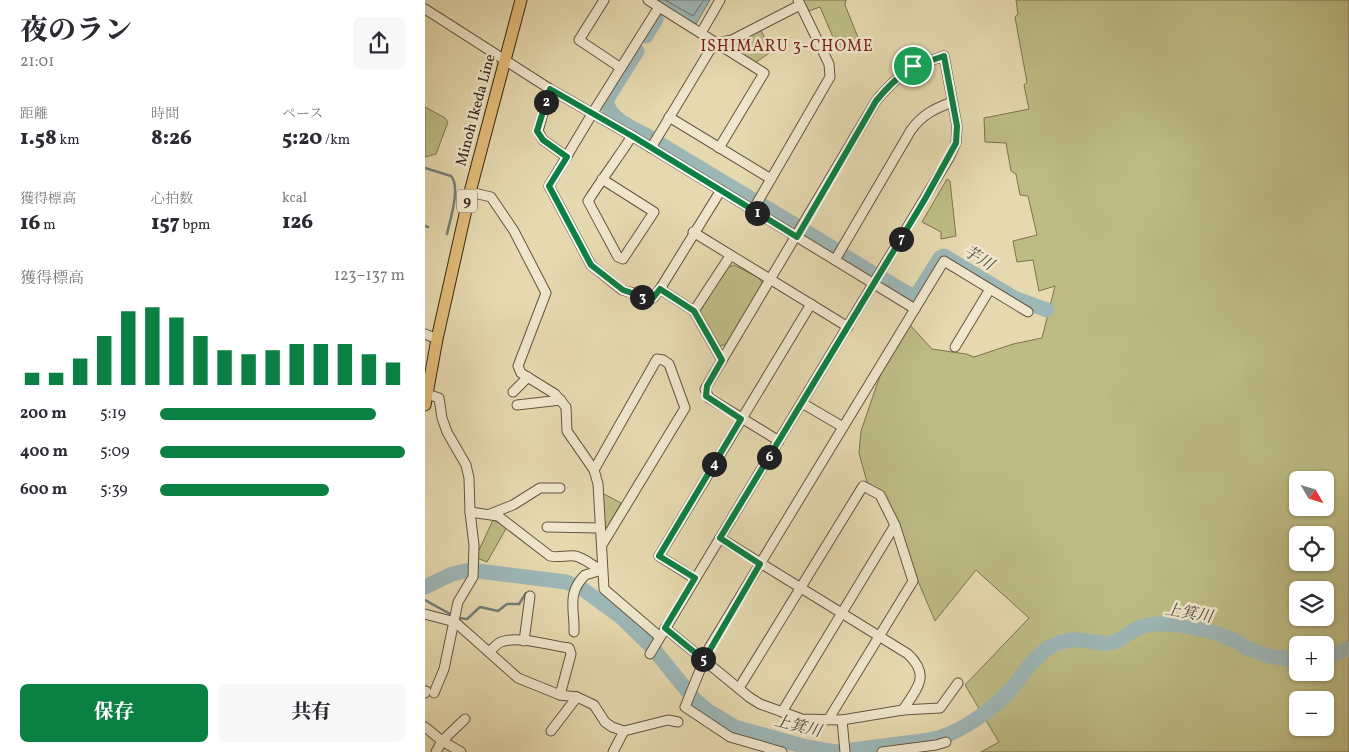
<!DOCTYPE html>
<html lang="ja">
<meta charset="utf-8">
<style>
body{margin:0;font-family:Vollkorn,"Noto Serif JP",serif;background:#f7f7f7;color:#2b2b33;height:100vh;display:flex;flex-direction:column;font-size:19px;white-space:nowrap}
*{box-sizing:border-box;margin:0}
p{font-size:16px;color:#7c7c81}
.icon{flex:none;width:28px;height:28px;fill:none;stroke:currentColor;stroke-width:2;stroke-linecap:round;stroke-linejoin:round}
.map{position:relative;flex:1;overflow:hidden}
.panel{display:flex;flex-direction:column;background:#fff;width:425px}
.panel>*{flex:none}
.needle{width:32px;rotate:129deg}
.fabs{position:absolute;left:864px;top:471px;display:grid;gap:10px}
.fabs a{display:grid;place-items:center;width:45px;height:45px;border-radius:8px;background:#fff;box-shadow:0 1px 4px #0004;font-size:25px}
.pin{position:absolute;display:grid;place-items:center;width:42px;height:42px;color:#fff;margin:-21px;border:2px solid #fff;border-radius:50%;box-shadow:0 1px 5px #0007}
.km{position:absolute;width:25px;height:25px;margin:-12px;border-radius:50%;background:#222;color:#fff;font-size:14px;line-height:25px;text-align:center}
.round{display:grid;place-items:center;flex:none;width:52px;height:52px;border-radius:8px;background:#f7f7f7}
.overview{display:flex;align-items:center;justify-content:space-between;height:85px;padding:0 20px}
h1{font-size:28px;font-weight:800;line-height:38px}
.stats{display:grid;grid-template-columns:repeat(3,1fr);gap:8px;height:85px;padding:5px 20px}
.stats div{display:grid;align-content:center}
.stats b{font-size:21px;font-weight:800}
.stats small{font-size:14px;font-weight:400}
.stats p{font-size:14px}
.chart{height:140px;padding:10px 20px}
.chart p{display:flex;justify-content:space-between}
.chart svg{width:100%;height:90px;margin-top:5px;stroke:#0b8043;stroke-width:6}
.cta{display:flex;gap:10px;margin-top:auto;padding:10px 20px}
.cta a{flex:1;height:58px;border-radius:8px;background:#0b8043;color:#fff;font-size:20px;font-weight:800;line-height:58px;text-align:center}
.cta a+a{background:#f7f7f7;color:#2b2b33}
ul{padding:0 20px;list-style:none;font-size:16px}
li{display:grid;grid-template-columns:80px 60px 1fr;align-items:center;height:38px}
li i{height:12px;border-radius:6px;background:#0b8043}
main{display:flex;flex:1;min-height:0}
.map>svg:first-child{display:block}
.green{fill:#bdbc85;stroke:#7a7351;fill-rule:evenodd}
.water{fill:#9db7b7;stroke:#747f79}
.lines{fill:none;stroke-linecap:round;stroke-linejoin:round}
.shore{stroke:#6a706a;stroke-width:1}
.stream{stroke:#747f79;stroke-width:2.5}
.river{stroke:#9db7b7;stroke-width:15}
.minor-casing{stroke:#625642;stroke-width:11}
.major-casing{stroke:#362a1d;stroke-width:13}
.minor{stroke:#efe6cb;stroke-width:9}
.major{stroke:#e3bc78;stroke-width:11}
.route-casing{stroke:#fff;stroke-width:10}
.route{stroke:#0b8043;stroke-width:6}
.labels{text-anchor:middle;stroke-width:5;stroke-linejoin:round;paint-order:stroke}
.shield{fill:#efe6cb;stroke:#6e6251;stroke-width:1}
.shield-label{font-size:14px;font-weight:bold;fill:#362a1d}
.street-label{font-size:15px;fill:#362a1d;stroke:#efe6cb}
.neighbourhood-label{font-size:16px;letter-spacing:1px;fill:#7a1f14;stroke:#efe6cb}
.water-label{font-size:16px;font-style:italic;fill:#504d44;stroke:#efe6cb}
</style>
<main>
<section class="panel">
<div class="overview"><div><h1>夜のラン</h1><p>21:01</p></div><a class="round"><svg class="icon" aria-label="share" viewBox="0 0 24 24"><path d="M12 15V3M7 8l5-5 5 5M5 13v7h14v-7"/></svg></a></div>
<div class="stats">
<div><p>距離</p><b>1.58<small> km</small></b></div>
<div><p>時間</p><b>8:26</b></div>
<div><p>ペース</p><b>5:20<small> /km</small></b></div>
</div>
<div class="stats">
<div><p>獲得標高</p><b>16<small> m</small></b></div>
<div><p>心拍数</p><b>157<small> bpm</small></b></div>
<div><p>kcal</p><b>126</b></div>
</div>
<div class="chart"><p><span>獲得標高</span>123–137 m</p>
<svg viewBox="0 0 160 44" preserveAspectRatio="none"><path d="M5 44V38M15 44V38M25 44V31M35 44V20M45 44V8M55 44V6M65 44V11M75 44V20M85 44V27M95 44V29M105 44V27M115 44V24M125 44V24M135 44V24M145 44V29M155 44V33"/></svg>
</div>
<ul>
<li><b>200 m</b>5:19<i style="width:88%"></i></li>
<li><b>400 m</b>5:09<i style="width:100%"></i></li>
<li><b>600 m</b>5:39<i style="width:69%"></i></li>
</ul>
<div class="cta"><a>保存</a><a>共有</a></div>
</section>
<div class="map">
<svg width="924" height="752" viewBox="0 0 924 752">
<rect width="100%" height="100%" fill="#e6d9af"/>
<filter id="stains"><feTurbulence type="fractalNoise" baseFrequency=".004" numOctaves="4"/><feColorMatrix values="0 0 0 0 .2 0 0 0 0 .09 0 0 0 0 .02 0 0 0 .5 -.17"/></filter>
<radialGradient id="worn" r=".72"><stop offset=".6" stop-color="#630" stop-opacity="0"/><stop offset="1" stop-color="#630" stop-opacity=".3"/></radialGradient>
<!-- green -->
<g class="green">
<path d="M378,0H421L420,5L434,40L413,49L395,7L384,11Z"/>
<path d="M591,0H924V752H556L574,742L540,685L604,618L551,570L510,621L464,513L442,482L434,453L436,431L457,370L485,325L507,349L541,354L549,357L588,344L617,338L630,286L614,291L608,260L592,262L588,241L612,235L603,196L595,195L591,174L586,171L581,143L560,142L559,118L604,109L599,85L602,82L590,17L593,14ZM872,480H900V508H872ZM872,535H900V562H872ZM872,590H900V618H872ZM872,645H900V672H872ZM872,700H900V728H872Z"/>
<path d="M335,29L347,51L330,63L307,49L306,44Z"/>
<path d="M0,107L20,118L23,122L11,154L0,157Z"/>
<path d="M522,179L525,181L531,236L516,239V232L497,222Z"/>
<path d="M309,265L334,278L338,285L301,344L293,347L274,313L301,268Z"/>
<path d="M177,493L196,503L182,528L178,527Z"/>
<path d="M68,520L82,527L62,562L52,558L51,552L54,550Z"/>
</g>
<!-- water -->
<path class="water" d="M230,0H285L271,24Z"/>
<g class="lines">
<!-- shore -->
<path class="shore" d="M240,0L268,16L279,0"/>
<!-- stream -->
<g class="stream">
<path d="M0,168L26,176C36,187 25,220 22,234"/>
<path d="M0,226L3,227"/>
<path d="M0,600L27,615"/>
<path d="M33,618L42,619L55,607L73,611L82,604H94L101,593"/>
</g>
<!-- river -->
<g class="river">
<path d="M221,36L231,19"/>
<path d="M212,51L182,99C180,118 210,129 224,137"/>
<path d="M235,144L370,225"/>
<path d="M378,230L409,249"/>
<path d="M418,255L449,274"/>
<path d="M460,280L490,298L515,258L519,256L589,298L622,310"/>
<path d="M0,587L27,574L45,570L141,582L156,588L196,617L226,646L269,699L283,711L310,727L381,747L411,752L505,740C533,735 569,709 587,688C600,671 610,655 629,645C654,632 672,648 689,642C700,638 707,629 719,626C745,619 791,631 815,643"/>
<path d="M819,647L844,656L872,660"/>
<path d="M900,657L924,649"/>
</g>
<!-- minor casing -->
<g class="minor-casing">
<g id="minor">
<path d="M179,0L154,40L196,68"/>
<path d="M223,0L339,73L294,148"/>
<path d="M234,7L167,114L124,186L166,265L197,290L228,298L235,289L296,190"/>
<path d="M0,9L125,89L207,136L490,309"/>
<path d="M276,33L295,0"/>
<path d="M125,89L113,131L118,140L142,157"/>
<path d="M244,117L346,179"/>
<path d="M226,148L285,50L292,43L307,40L375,5"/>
<path d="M177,179L229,212L198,259L193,257L163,201C177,179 193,158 207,136"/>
<path d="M45,192L66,197L89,231L121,293L93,366L96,373L130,394L141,407L142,431L169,470L173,484L179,589L235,637"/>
<path d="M328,210L405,77L404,64L373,0"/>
<path d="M268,232L423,327"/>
<path d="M410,260L486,130C498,114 509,109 527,102"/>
<path d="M235,289L269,311L297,360"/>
<path d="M269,311L305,256"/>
<path d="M0,334L12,339"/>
<path d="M530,347L565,289"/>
<path d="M88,392L103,377"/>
<path d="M2,394L14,398L17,418L22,432L41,465L44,478L45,512L49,545L48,577L33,602L19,669L9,693"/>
<path d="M377,403L418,427"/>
<path d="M92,405L136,400"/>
<path d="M169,470L232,359L238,360L244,364L260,408L177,545"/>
<path d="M45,512L73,516L125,556C134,558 141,555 150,556C160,558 167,566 177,570"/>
<path d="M65,514L88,505L115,488H135"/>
<path d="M122,527L175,528"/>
<path d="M295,538L483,654C506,676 492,688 478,710"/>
<path d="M269,578L234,556L386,304"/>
<path d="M0,614L30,622L93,678L135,695L152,697L169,705L180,722L187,727L199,731L243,720L253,722"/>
<path d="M240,628L324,697L335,704L377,719L417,720L478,710L515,708L533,683"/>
<path d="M149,632C150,610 141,594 160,575L177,570"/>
<path d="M99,641L105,596"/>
<path d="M64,652C68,649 71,644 76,642C93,635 126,646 144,648L146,654L135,695"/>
<path d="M225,654L295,538L524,158L531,143L532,126L519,56C485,67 474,73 451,101L280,389L284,398L354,441"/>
<path d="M314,688L438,486L455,495L470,525L488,581L403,720"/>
<path d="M0,693L1,691"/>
<path d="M357,712L470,525"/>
<path d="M417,720L420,752"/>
<path d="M0,727L17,741L36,752"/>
<path d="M126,731L152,697"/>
<path d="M11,752L17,741L40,719"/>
<path d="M188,752L199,731"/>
<path d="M357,752L305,737L260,707L284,648L519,261L603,312"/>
<path d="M457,752L511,745L521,742"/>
</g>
</g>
<!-- major casing -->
<g class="major-casing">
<path id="major" d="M0,405L12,339L45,192L96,0"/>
</g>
<!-- minor -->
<use href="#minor" class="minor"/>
<!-- major -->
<use href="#major" class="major"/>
</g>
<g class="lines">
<!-- route casing -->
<g class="route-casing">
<path id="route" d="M519,56L532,126L531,143L500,199L295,538L335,564L279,660L240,628L270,578L234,556L316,419L281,396L282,386L297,360L269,311L235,289L228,298H222L198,290L166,265L124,186L142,157L118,140L112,131L125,89L207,136L372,237L451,101C474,73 485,67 519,56Z"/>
</g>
<!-- route -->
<use href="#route" class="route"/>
</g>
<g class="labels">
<!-- shield labels -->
<rect class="shield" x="32" y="189.5" width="20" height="23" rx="4"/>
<g class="shield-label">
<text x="42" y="206">9</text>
</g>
<!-- street labels -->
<g class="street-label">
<text transform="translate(50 110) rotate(-75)" y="5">Minoh Ikeda Line</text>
</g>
<!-- neighbourhood labels -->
<g class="neighbourhood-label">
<text x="362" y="51">ISHIMARU 3-CHOME</text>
</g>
<!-- water labels -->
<g class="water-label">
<text transform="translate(554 257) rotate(31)" y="6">芋川</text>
<text transform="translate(764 612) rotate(10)" y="6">上箕川</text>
<text transform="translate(373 725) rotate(14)" y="6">上箕川</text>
</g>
</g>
<rect width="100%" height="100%" filter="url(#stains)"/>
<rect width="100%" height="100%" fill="url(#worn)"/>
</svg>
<div class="fabs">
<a><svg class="needle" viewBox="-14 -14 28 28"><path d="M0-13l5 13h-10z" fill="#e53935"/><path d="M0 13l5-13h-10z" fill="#7c7c81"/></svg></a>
<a><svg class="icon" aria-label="locate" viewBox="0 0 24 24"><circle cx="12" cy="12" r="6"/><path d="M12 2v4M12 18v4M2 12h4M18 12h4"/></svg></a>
<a><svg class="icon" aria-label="layers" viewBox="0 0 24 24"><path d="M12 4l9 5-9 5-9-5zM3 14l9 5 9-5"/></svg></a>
<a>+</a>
<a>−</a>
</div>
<div class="pin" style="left:488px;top:66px;background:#1e9e55"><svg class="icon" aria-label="arrive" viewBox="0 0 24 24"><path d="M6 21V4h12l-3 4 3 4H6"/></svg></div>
<b class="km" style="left:332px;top:213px">1</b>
<b class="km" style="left:121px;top:102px">2</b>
<b class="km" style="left:217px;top:297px">3</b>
<b class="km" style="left:289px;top:464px">4</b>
<b class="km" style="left:278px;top:659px">5</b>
<b class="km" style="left:344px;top:457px">6</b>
<b class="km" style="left:476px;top:239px">7</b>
</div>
</main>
